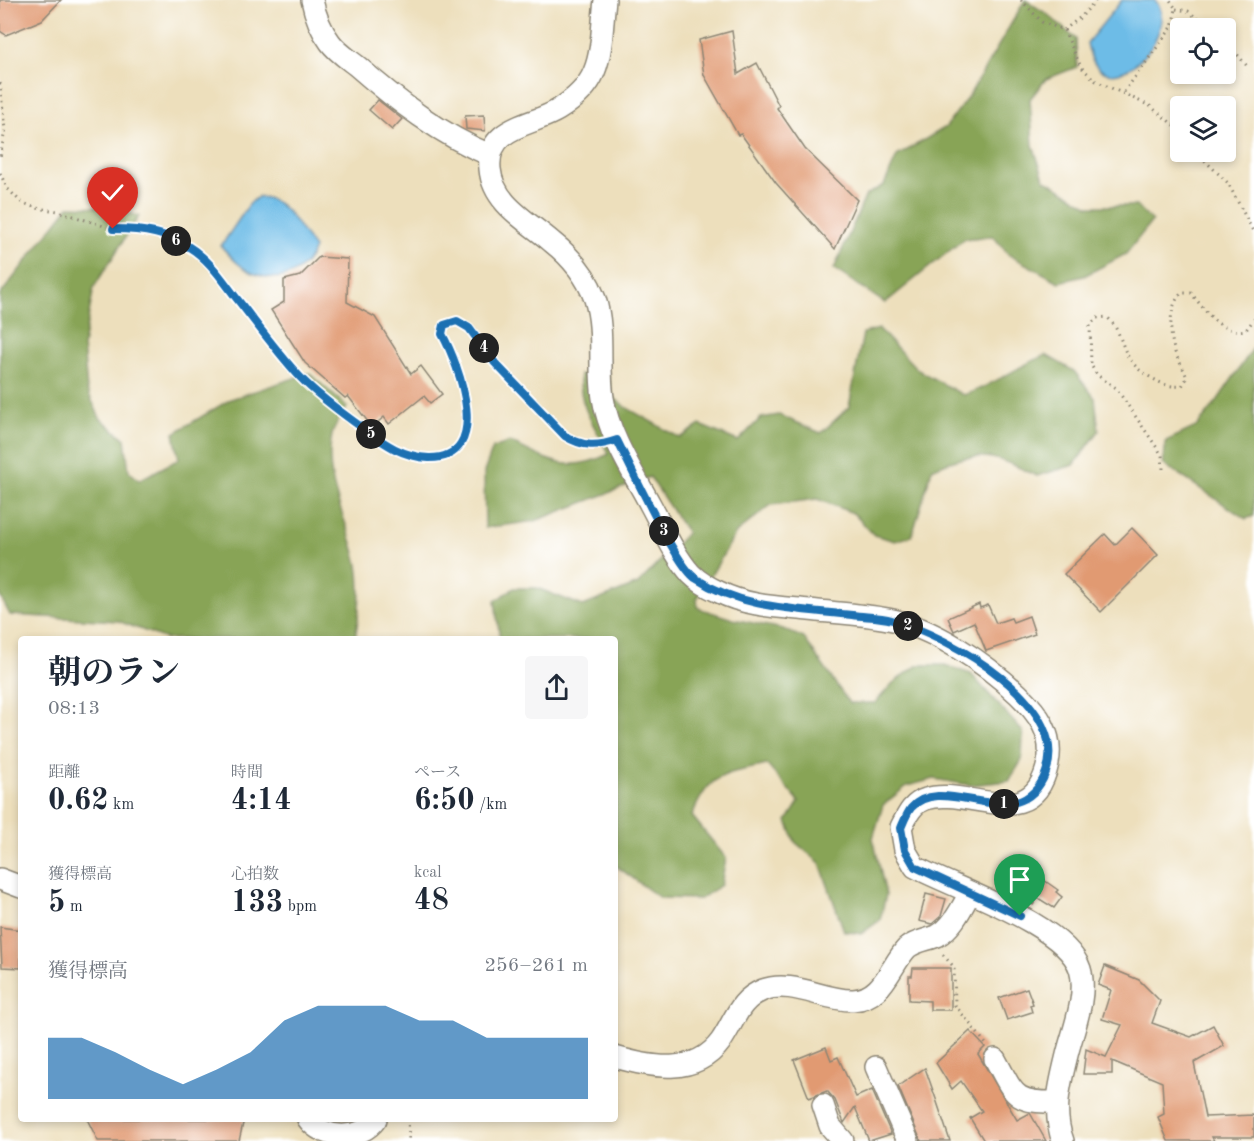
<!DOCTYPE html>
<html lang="ja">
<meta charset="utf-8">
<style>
body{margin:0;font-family:"Old Standard TT","Noto Serif JP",serif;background:#f6f6f7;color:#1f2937;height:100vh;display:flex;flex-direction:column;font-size:22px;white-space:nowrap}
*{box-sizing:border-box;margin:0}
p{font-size:20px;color:#747a83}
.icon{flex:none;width:33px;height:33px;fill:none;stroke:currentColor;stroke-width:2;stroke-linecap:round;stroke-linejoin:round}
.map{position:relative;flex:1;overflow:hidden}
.sheet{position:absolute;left:18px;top:636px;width:600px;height:486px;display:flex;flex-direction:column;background:#fff;border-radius:6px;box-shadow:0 3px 9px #0003}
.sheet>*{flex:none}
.buttons{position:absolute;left:1170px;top:18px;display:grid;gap:12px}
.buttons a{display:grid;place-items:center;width:66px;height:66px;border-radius:6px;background:#fff;box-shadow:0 3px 9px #0003;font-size:30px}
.pin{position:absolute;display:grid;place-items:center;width:51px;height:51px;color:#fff;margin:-62px -26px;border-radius:50% 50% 50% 0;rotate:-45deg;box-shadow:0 0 6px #0007}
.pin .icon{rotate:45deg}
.km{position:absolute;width:30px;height:30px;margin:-15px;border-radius:50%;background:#222;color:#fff;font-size:16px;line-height:30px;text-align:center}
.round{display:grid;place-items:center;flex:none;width:63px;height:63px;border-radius:6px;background:#f6f6f7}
.overview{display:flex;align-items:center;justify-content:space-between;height:102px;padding:0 30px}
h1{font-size:33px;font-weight:700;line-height:45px}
.figures{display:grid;grid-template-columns:repeat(3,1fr);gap:9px;height:102px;padding:6px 30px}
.figures div{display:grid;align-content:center}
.figures b{font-size:30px;font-weight:700}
.figures small{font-size:16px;font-weight:400}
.figures p{font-size:16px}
.chart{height:168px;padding:12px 30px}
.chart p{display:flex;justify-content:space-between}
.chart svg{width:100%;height:108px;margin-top:6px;fill:#1f6fb2;opacity:.7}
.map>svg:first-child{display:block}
.forest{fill:#88a456;stroke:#5a6840;stroke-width:1.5}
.water{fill:#6dbce7;stroke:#4c7489;stroke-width:1.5}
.building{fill:#e19a72}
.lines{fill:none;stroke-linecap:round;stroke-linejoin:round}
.street-casing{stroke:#8c8574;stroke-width:24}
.path{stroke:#8c8574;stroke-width:3;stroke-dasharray:1.5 4.5;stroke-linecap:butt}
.street{stroke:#fff;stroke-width:21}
.route-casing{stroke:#fff;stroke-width:12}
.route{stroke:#1f6fb2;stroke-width:8}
</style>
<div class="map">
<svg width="1254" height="1141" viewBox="0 0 1254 1141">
<rect width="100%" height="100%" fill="#fff"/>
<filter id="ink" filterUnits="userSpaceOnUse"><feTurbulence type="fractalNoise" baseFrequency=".0167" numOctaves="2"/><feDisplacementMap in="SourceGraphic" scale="12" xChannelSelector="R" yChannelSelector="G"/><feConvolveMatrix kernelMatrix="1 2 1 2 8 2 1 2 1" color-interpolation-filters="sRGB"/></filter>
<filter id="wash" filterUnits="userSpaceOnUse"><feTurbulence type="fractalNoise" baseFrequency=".008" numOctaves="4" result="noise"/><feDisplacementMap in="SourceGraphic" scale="24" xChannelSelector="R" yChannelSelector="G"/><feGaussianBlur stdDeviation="1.35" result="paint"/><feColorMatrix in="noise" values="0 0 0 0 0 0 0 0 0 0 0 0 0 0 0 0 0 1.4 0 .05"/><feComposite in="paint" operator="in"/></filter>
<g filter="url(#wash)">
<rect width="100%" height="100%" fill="#eddfbc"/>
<!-- forest -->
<g class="forest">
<path d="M1025,0L1046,13L1076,39L1077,67L1046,79L1030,99L1033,145L1044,179L1089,206H1136L1152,221L1126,254L1084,276L1059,282L1009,255L993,236L964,239L885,303L834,269L866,195L884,185L897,156L946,127L970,94Z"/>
<path d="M69,206L106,207L139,216L94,287L83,345L87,390L100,418L125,439L129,471L139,480L179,459L174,433L231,399L309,373L347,407C342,415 334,426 332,435C322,480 349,522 358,565C362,588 359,616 355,639H166L118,621L10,615L0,596V295Z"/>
<path d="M879,329L918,370L963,395C993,386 1017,366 1046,355L1074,371L1095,398L1099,431L1074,465L1037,476C994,455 977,449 932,469L912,536L895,541L874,535L853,513L817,499L771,505L736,533L697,599L698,608L733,619L783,629L804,638L849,703H875L893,683L918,665H945L971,674L1023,732L1022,760L1009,781L970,785L934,779L907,786L883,805L873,838L886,895L880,920L861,934L844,931L820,863L795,842L787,821L799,802L767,765C725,774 709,772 692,816L726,858L721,885L700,899L660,898L615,865V639H500L495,601L514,588H537L583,606L638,584L687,533L650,477L535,521L485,528L484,472L493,448L510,442C549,460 566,475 609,454C595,425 579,410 580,375L607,371L613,397L627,408L680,438L700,425L738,441L761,418L779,415L821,433L849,407L863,333Z"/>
<path d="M1254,347V516L1246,519L1163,464L1166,441L1196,427L1213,407Z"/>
</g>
<!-- water -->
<g class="water">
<path d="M1122,0H1155C1184,34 1101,119 1087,43Z"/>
<path d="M258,197C285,196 299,229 314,248C306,272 283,283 258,275C243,271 231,257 221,246L250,203Z"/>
</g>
<g id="blocks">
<!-- building -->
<g class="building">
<path d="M0,0H61L42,20L6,35L0,31Z"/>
<path d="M732,31L738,74L757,63L779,106L777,108L805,149L857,200L835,249L776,183L741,134L738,135L704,75L699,40Z"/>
<path d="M378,100L402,119L392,130L369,110Z"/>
<path d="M484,115L485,131L466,129L465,116Z"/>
<path d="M319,257L348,259L347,302L375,317L411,374L421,366L442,394L430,403L424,396L389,424L384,417L372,427L348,396L345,398L305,363L271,310L284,302V280L300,276Z"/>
<path d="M1132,528L1158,555L1101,612L1064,574L1105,534L1115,545Z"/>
<path d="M979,604L980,608L988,605L996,623L1011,618L1013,622L1029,616L1035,634L986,651L974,622L954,631L948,618Z"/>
<path d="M1028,869L1058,890L1056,892L1062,897L1054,908L1038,898L1033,905L1013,890Z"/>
<path d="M926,894L946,899L941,916L932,924L919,921Z"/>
<path d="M0,927L21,930V968L2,967Z"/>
<path d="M1105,966L1139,980L1160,1001L1152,1023L1191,1037L1213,1025L1224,1046L1194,1063L1205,1117L1254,1115V1137H1212L1214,1141H1168L1158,1117L1164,1114L1162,1082L1112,1061V1074H1083L1086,1049L1106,1057L1122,1025L1102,1019L1111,990L1098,985Z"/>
<path d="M913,968H951V1010H930V1001L909,1000V976H912Z"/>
<path d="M1027,988L1033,1004L1030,1005L1032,1012L1007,1020L999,998Z"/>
<path d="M970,1031L985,1047L978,1054L1017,1120L1030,1113L1046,1141H984L970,1118L982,1111L961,1081L952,1089L936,1063Z"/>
<path d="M826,1047L831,1060L838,1057L856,1097L872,1090L891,1134L869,1141L855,1107L844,1123L835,1100L827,1091L809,1098L794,1060Z"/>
<path d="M925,1068L936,1099L950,1141H921L898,1086Z"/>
<path d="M87,1119H244L239,1141H98Z"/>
</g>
</g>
</g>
<g filter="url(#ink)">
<use href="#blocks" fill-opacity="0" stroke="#8c8574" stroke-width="1.5"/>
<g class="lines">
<!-- street casing -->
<g class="street-casing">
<g id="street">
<path d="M312,0C315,15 321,30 330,42C336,51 348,59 357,66C397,101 441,135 490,155"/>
<path d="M605,0C602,23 603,51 594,72C588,87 572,101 558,110C532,126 486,126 490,169C493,204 528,221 552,242C571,257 587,277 595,299C605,330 598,366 603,398C609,436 633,472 651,506C663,528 674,555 691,574C698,581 710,588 719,592C746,606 779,607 809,610C835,613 862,614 888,619C933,627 985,663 1018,694C1038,713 1054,734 1048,763C1033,836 967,785 926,799C912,803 907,816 901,827L905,850L915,867C956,889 1065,924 1080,969C1088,995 1073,1030 1067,1055C1060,1084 1052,1112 1063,1141"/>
<path d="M0,879L21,887"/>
<path d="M615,1057C650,1067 695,1077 721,1041C735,1021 738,1000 763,990C792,979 824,1001 853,1000C883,999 890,966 907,948C915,941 927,940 937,936C953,927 961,909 970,893"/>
<path d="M995,1059C1015,1095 1013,1103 1057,1102"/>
<path d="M876,1067L908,1141"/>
<path d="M823,1105L830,1126L843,1141"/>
<path d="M308,1119C323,1140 361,1141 376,1119"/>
</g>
</g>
<!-- path -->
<g class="path">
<path d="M1021,0L1042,22L1064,30L1081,67L1096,81L1150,106L1180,130"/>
<path d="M1176,9L1188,11L1210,28"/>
<path d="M1064,30L1082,16L1096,0"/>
<path d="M1226,41L1247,66"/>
<path d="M0,83L5,130L0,158"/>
<path d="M1124,92L1172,27L1176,9L1170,0"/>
<path d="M1196,152L1228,183L1254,233"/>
<path d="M0,173L7,188L21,202L36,208L58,211L113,229H139L163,235L195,251L215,270L301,378L358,425L392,449L413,457L434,458L450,452L465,438L468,419L464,393L442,334L444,325L457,321L469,329L495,363L565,436L576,443L598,446"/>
<path d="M1163,469L1162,455L1116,388L1097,375L1091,365L1090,325L1097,318L1107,317C1128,337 1116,357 1150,377C1162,384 1168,387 1182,386L1187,378C1184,368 1178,361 1175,352C1169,335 1168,305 1182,293H1191C1206,311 1220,335 1246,330L1254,319"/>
<path d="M943,955L954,967L955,1005L986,1044"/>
<path d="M408,1119L409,1141"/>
</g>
<!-- street -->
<use href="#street" class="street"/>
</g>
</g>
<g class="lines" filter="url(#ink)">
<!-- route casing -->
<g class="route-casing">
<path id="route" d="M113,229C142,229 171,233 195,251C211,263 223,280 234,295C256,323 277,352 300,377C318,396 343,414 364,429C385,444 403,457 429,458C494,459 459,365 442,334L444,325L457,321L469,328L495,363L565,436C583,447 597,447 617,440C631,468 675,563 695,578C742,609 797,609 852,615C865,617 879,616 892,620C947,635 1080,707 1043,779C1014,836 943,771 911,808C907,813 904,821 901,828L905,850L915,867L1020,916"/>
</g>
<!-- route -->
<use href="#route" class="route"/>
</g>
</svg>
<div class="buttons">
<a><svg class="icon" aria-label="locate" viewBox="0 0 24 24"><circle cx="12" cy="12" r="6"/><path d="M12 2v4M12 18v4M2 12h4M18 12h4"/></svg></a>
<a><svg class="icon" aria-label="layers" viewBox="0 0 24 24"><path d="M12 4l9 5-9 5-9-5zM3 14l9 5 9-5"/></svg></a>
</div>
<div class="pin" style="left:1020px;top:916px;background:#1e9e55"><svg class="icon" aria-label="arrive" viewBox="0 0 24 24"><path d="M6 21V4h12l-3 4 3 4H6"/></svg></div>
<div class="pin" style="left:113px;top:229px;background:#d93025"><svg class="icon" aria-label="check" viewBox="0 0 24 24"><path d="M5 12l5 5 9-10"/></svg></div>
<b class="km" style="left:1004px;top:804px">1</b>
<b class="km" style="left:908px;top:626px">2</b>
<b class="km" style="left:664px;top:531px">3</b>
<b class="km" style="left:484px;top:348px">4</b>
<b class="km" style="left:371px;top:434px">5</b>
<b class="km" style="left:176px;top:241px">6</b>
<section class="sheet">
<div class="overview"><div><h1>朝のラン</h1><p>08:13</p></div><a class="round"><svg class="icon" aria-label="share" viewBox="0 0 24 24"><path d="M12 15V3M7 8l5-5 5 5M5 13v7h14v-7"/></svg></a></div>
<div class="figures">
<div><p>距離</p><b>0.62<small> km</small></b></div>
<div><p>時間</p><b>4:14</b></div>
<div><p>ペース</p><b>6:50<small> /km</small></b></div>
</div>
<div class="figures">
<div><p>獲得標高</p><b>5<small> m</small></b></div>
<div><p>心拍数</p><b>133<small> bpm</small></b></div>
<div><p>kcal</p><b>48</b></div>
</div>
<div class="chart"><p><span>獲得標高</span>256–261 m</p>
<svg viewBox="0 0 160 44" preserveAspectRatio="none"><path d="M0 44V19L10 19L20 25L30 32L40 38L50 32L60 25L70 12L80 6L90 6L100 6L110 12L120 12L130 19L140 19L150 19L160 19V44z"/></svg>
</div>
</section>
</div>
